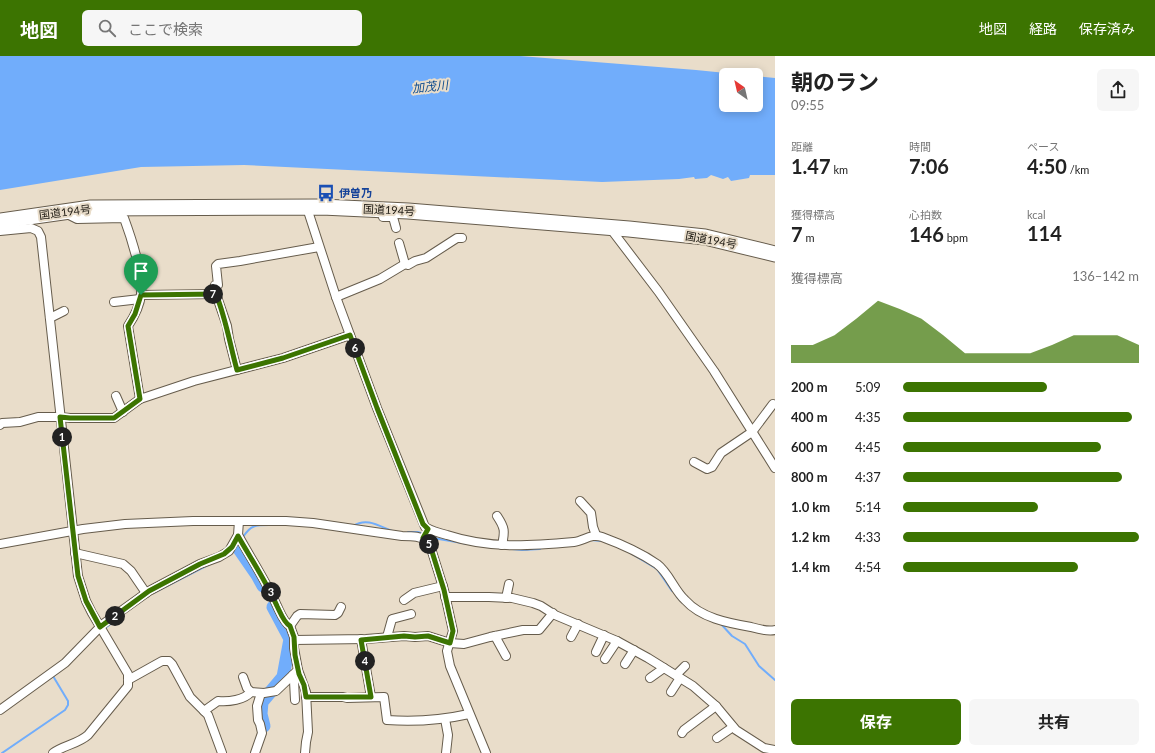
<!DOCTYPE html>
<html lang="ja">
<meta charset="utf-8">
<style>
body{margin:0;font-family:Lato,"Noto Sans JP",sans-serif;background:#f6f6f6;color:#222;height:100vh;display:flex;flex-direction:column;font-size:15px;white-space:nowrap}
*{box-sizing:border-box;margin:0}
p{font-size:13px;color:#767676}
.icon{flex:none;width:22px;height:22px;fill:none;stroke:currentColor;stroke-width:2;stroke-linecap:round;stroke-linejoin:round}
.map{position:relative;flex:1;overflow:hidden}
.details{display:flex;flex-direction:column;background:#fff;width:380px}
.details>*{flex:none}
.needle{width:26px;rotate:326deg}
.buttons{position:absolute;left:719px;top:12px;display:grid;gap:8px}
.buttons a{display:grid;place-items:center;width:44px;height:44px;border-radius:6px;background:#fff;box-shadow:0 2px 10px #0003;font-size:20px}
.pin{position:absolute;display:grid;place-items:center;width:34px;height:34px;color:#fff;margin:-41px -17px;border-radius:50% 50% 50% 0;rotate:-45deg;box-shadow:0 0 4px #0007}
.pin .icon{rotate:45deg}
.km{position:absolute;width:20px;height:20px;margin:-10px;border-radius:50%;background:#222;color:#fff;font-size:11px;line-height:20px;text-align:center}
.round{display:grid;place-items:center;flex:none;width:42px;height:42px;border-radius:6px;background:#f6f6f6}
.head{display:flex;align-items:center;justify-content:space-between;height:68px;padding:0 16px}
h1{font-size:22px;font-weight:700;line-height:30px}
.metrics{display:grid;grid-template-columns:repeat(3,1fr);gap:6px;height:68px;padding:4px 16px}
.metrics div{display:grid;align-content:center}
.metrics b{font-size:20px;font-weight:700}
.metrics small{font-size:11px;font-weight:400}
.metrics p{font-size:11px}
.chart{height:112px;padding:8px 16px}
.chart p{display:flex;justify-content:space-between}
.chart svg{width:100%;height:72px;margin-top:4px;fill:#3c7401;opacity:.7}
.primary-button{display:flex;gap:8px;margin-top:auto;padding:8px 16px}
.primary-button a{flex:1;height:46px;border-radius:6px;background:#3c7401;color:#fff;font-size:16px;font-weight:700;line-height:46px;text-align:center}
.primary-button a+a{background:#f6f6f6;color:#222}
ul{padding:0 16px;list-style:none;font-size:13px}
li{display:grid;grid-template-columns:64px 48px 1fr;align-items:center;height:30px}
li i{height:10px;border-radius:5px;background:#3c7401}
header{display:flex;align-items:center;gap:24px;box-sizing:border-box;height:56px;padding:0 20px;background:#3c7401;color:#fff}
header strong{font-size:19px}
nav{display:flex;gap:22px;margin-inline-start:auto;font-size:14px}
.search{width:280px;height:36px;background:#f6f6f6;display:flex;align-items:center;gap:10px;box-sizing:border-box;padding:0 14px;border-radius:6px;color:#767676;font-size:15px}
main{display:flex;flex:1;min-height:0}
.map>svg:first-child{display:block}
.water{fill:#71adfb}
.lines{fill:none;stroke-linecap:round;stroke-linejoin:round}
.stream{stroke:#71adfb;stroke-width:2}
.river{stroke:#71adfb;stroke-width:13}
.street-casing{stroke:#665c4c;stroke-width:10}
.highway-casing{stroke:#665c4c;stroke-width:17}
.street{stroke:#fff;stroke-width:8}
.highway{stroke:#fff;stroke-width:15}
.route-casing{stroke:#fff;stroke-width:8}
.route{stroke:#3c7401;stroke-width:5}
.labels{text-anchor:middle;stroke-width:4;stroke-linejoin:round;paint-order:stroke}
.transit-label{font-size:11px;font-weight:bold;fill:#164399;stroke:#e9ddca;text-anchor:start}
.street-label{font-size:11px;fill:#1c1811;stroke:#e9ddca}
.water-label{font-size:12px;font-style:italic;fill:#0b498d;stroke:#e9ddca}
</style>
<header>
<strong>地図</strong>
<div class="search"><svg class="icon" aria-label="search" viewBox="0 0 24 24"><circle cx="10" cy="10" r="6"/><path d="M15 15l6 6"/></svg>ここで検索</div>
<nav><a>地図</a><a>経路</a><a>保存済み</a></nav>
</header>
<main>
<div class="map">
<svg width="775" height="697" viewBox="0 0 775 697">
<rect width="100%" height="100%" fill="#e9ddca"/>
<!-- water -->
<path class="water" d="M0,0H520L696,14L746,19H726V49H756V20L775,22V119H750L749,122L731,125L728,121L723,123L711,119L707,122L695,123L694,121L679,123L602,126L244,109L141,111L0,134Z"/>
<g class="lines">
<!-- stream -->
<g class="stream">
<path d="M353,470C367,461 379,470 392,475"/>
<path d="M408,476H418L433,482L468,488"/>
<path d="M243,481C251,469 255,469 269,469"/>
<path d="M591,484L602,485"/>
<path d="M512,493L522,494L540,493"/>
<path d="M627,495L657,513L672,535"/>
<path d="M233,496L239,486"/>
<path d="M153,537L210,508"/>
<path d="M677,541L684,548"/>
<path d="M721,568L732,580L745,588L759,610L775,624"/>
<path d="M104,573L117,563"/>
<path d="M2,697L65,654L68,649V645L53,620L54,619"/>
</g>
<!-- river -->
<g class="river">
<path d="M237,490L257,519L263,530"/>
<path d="M264,670L261,658L262,646L283,621L290,583L273,551"/>
</g>
<!-- street casing -->
<g class="street-casing">
<g id="street">
<path d="M307,152L336,241L377,352L425,471C432,475 439,477 447,479C490,493 529,490 574,486C584,485 591,477 602,481C621,488 641,497 657,508C669,517 674,534 685,544C701,562 728,567 751,571C758,573 768,576 775,574"/>
<path d="M65,157L77,163L124,162C131,181 143,218 141,238C140,249 134,261 128,270L140,343"/>
<path d="M383,161H393L396,172"/>
<path d="M610,172L658,235L714,315L775,412"/>
<path d="M0,175L31,172L38,175L41,181L78,520L86,545L92,557L128,618V630L88,679C78,688 64,689 53,697"/>
<path d="M399,187L405,208L408,209L415,205L426,202L457,182H462"/>
<path d="M141,239L216,238"/>
<path d="M336,241L380,223L405,208"/>
<path d="M114,246L140,243"/>
<path d="M50,262L64,255"/>
<path d="M237,314L229,283L227,270L216,238L215,229H218L216,210L218,208L240,205L319,191"/>
<path d="M116,340L123,356"/>
<path d="M0,369L2,367L20,366L38,361H60L70,362H114L140,343L194,325L283,302L350,279"/>
<path d="M694,406L707,413L712,411L721,397L752,376L773,348"/>
<path d="M580,445L591,457L593,471L596,479"/>
<path d="M497,460C505,472 505,475 502,489"/>
<path d="M238,479C251,503 266,525 277,550C280,556 284,567 290,570L294,581V592L298,614L306,636L308,676L306,686L305,697"/>
<path d="M0,488L83,473L125,468L193,465H286L313,467L402,480C413,480 421,480 429,486L444,534L453,575L447,595L450,610L486,697"/>
<path d="M75,497L123,508L131,515L146,537"/>
<path d="M445,541H489L512,542L533,547L541,550L555,559L617,585L648,602L693,630L716,650L736,674L764,692L775,694"/>
<path d="M506,542L509,528"/>
<path d="M404,544L414,537L443,530"/>
<path d="M290,570L297,560L300,558L335,559L338,557L341,551"/>
<path d="M495,580L506,600"/>
<path d="M387,581L392,563L411,558"/>
<path d="M571,581L578,568"/>
<path d="M361,583L371,641"/>
<path d="M294,584L366,583L404,580L415,581L428,580L450,587L464,588L490,581L523,574H539L553,557"/>
<path d="M596,596L604,579"/>
<path d="M605,603L617,585"/>
<path d="M625,608L634,594"/>
<path d="M293,619L294,625L295,644"/>
<path d="M676,619L685,610"/>
<path d="M243,621L247,632L251,636L264,637L276,635L298,614"/>
<path d="M650,622L664,612"/>
<path d="M128,624L162,605H169L172,608L190,641L208,659L222,697"/>
<path d="M671,636L680,622"/>
<path d="M306,641H343L347,642L384,641L387,664C415,666 442,664 469,658"/>
<path d="M0,654L65,607L103,568L149,535L200,508L219,501L229,495L238,479L239,465"/>
<path d="M204,655L218,645C229,646 244,644 251,636"/>
<path d="M445,663L448,679L446,697"/>
<path d="M682,677L684,674L716,650"/>
<path d="M717,682L733,671"/>
<path d="M255,697L262,677L260,668L258,664L257,650L261,637"/>
</g>
</g>
<!-- highway casing -->
<g class="highway-casing">
<path id="highway" d="M0,165L91,152L322,151L408,155L629,173L705,181L775,198"/>
</g>
<!-- street -->
<use href="#street" class="street"/>
<!-- highway -->
<use href="#highway" class="highway"/>
</g>
<g class="lines">
<!-- route casing -->
<g class="route-casing">
<path id="route" d="M216,238C226,263 230,289 237,314L283,302L350,279L377,352L423,468L428,473L423,482L429,486L444,534L453,575L450,587L428,580L415,581L404,580L361,584L371,641H306L304,629L299,618L295,599L294,581L290,570C284,567 280,556 277,550C266,525 251,503 238,480L232,491L224,498L200,508L149,535L100,571L86,545L78,520L60,361L70,362H114L140,343L128,270L135,258L141,239Z"/>
</g>
<!-- route -->
<use href="#route" class="route"/>
</g>
<!-- icons -->
<defs>
<g id="bus-bare" transform="scale(1.38)"><path d="M-5-6H5V4H4V6H2V4H-2V6H-4V4H-5ZM-3.5-4V0h7V-4ZM-3.5 1.2v1.5H-2V1.2ZM2 1.2v1.5H3.5V1.2Z" fill="#1a4fb4" stroke="#e9ddca" stroke-width="2.5" paint-order="stroke"/></g>
</defs>
<g fill-rule="evenodd">
<use href="#bus-bare" x="326" y="137"/>
</g>
<g class="labels">
<!-- transit labels -->
<g class="transit-label">
<text x="339" y="141">伊曽乃</text>
</g>
<!-- street labels -->
<g class="street-label">
<text transform="translate(389 154) rotate(3)" y="4">国道194号</text>
<text transform="translate(65 156) rotate(-7)" y="4">国道194号</text>
<text transform="translate(711 184) rotate(10)" y="4">国道194号</text>
</g>
<!-- water labels -->
<g class="water-label">
<text transform="translate(430 31) rotate(-6)" y="4">加茂川</text>
</g>
</g>
</svg>
<div class="buttons">
<a><svg class="needle" viewBox="-14 -14 28 28"><path d="M0-13l5 13h-10z" fill="#e53935"/><path d="M0 13l5-13h-10z" fill="#767676"/></svg></a>
</div>
<div class="pin" style="left:141px;top:239px;background:#1e9e55"><svg class="icon" aria-label="arrive" viewBox="0 0 24 24"><path d="M6 21V4h12l-3 4 3 4H6"/></svg></div>
<b class="km" style="left:62px;top:381px">1</b>
<b class="km" style="left:115px;top:560px">2</b>
<b class="km" style="left:271px;top:536px">3</b>
<b class="km" style="left:365px;top:605px">4</b>
<b class="km" style="left:429px;top:488px">5</b>
<b class="km" style="left:355px;top:292px">6</b>
<b class="km" style="left:213px;top:238px">7</b>
</div>
<section class="details">
<div class="head"><div><h1>朝のラン</h1><p>09:55</p></div><a class="round"><svg class="icon" aria-label="share" viewBox="0 0 24 24"><path d="M12 15V3M7 8l5-5 5 5M5 13v7h14v-7"/></svg></a></div>
<div class="metrics">
<div><p>距離</p><b>1.47<small> km</small></b></div>
<div><p>時間</p><b>7:06</b></div>
<div><p>ペース</p><b>4:50<small> /km</small></b></div>
</div>
<div class="metrics">
<div><p>獲得標高</p><b>7<small> m</small></b></div>
<div><p>心拍数</p><b>146<small> bpm</small></b></div>
<div><p>kcal</p><b>114</b></div>
</div>
<div class="chart"><p><span>獲得標高</span>136–142 m</p>
<svg viewBox="0 0 160 44" preserveAspectRatio="none"><path d="M0 44V33L10 33L20 27L30 17L40 6L50 11L60 17L70 27L80 38L90 38L100 38L110 38L120 33L130 27L140 27L150 27L160 33V44z"/></svg>
</div>
<ul>
<li><b>200 m</b>5:09<i style="width:61%"></i></li>
<li><b>400 m</b>4:35<i style="width:97%"></i></li>
<li><b>600 m</b>4:45<i style="width:84%"></i></li>
<li><b>800 m</b>4:37<i style="width:93%"></i></li>
<li><b>1.0 km</b>5:14<i style="width:57%"></i></li>
<li><b>1.2 km</b>4:33<i style="width:100%"></i></li>
<li><b>1.4 km</b>4:54<i style="width:74%"></i></li>
</ul>
<div class="primary-button"><a>保存</a><a>共有</a></div>
</section>
</main>
